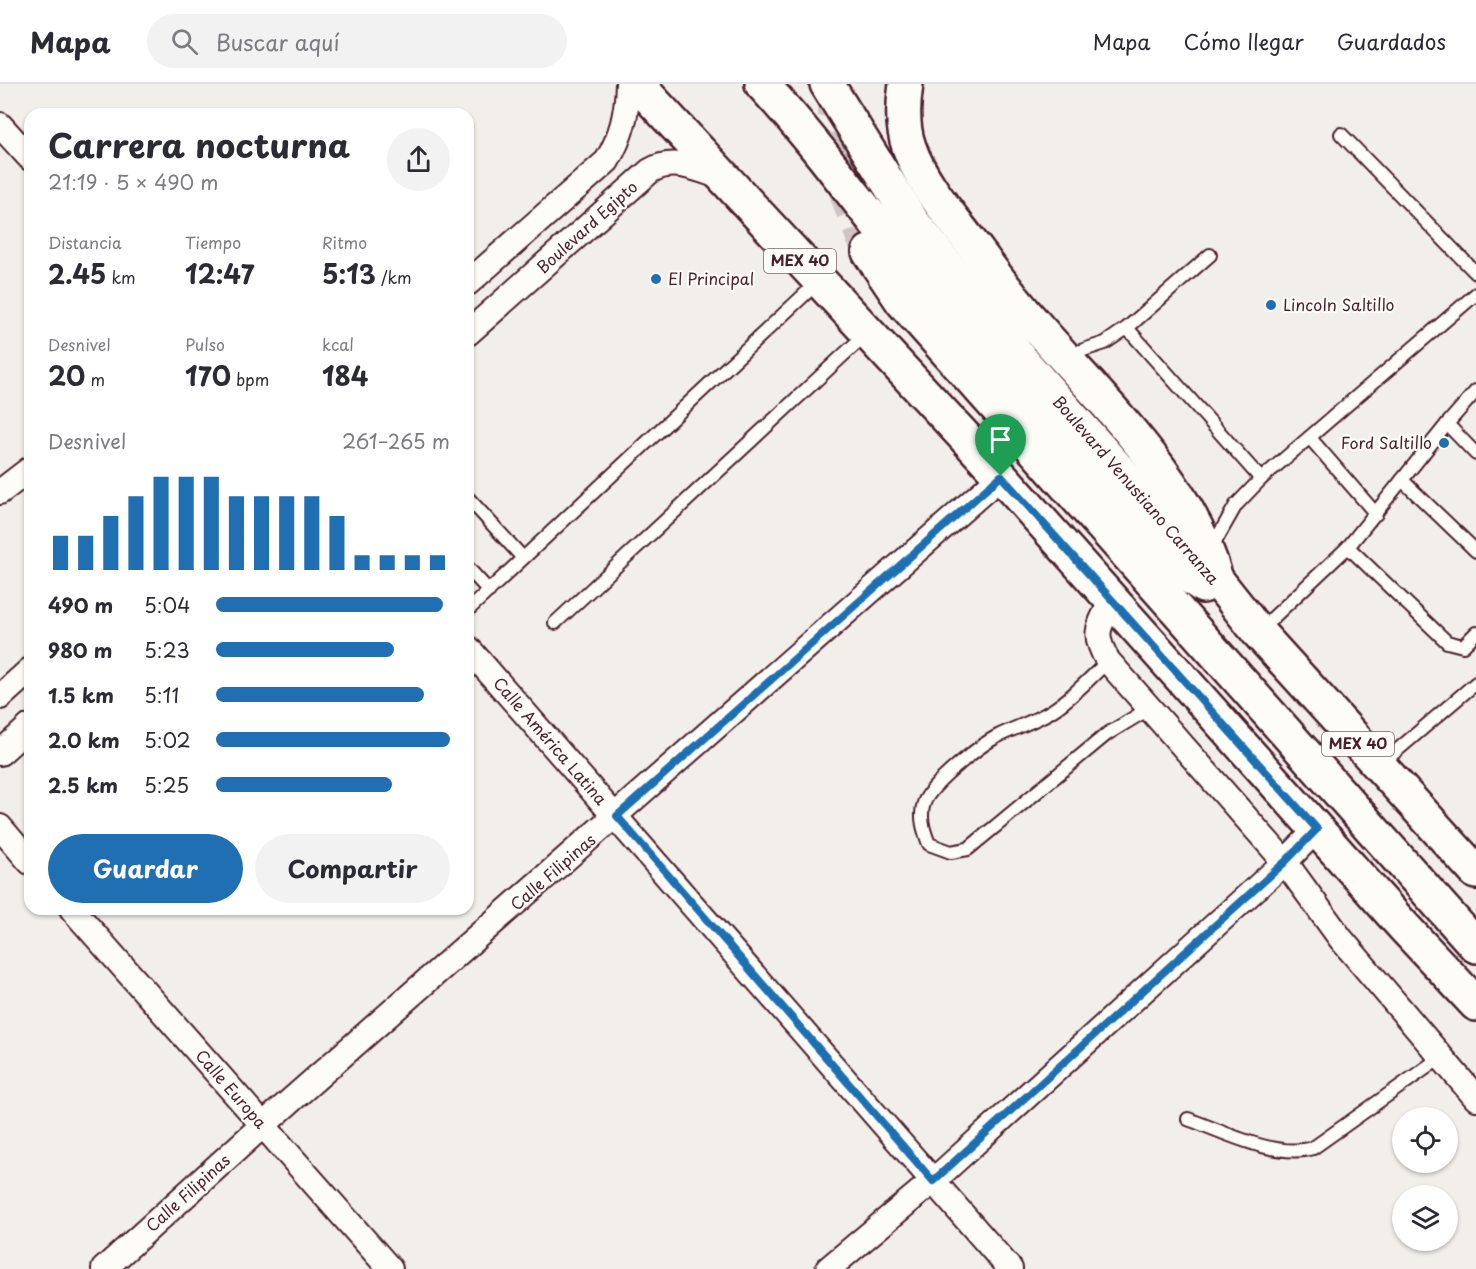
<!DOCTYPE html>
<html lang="es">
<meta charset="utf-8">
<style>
body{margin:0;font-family:"Playpen Sans",sans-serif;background:#f2f2f3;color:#2b2b33;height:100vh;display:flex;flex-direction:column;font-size:22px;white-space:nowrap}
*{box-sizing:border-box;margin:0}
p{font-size:20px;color:#7c7c81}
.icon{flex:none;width:33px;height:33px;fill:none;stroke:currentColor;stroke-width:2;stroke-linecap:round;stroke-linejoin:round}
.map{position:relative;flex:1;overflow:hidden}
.details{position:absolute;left:24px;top:24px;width:450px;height:807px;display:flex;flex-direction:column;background:#fff;border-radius:18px;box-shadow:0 2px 4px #0004}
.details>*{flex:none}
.controls{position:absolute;left:1392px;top:1023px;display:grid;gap:12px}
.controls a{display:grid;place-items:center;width:66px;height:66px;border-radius:50%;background:#fff;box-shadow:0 2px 4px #0004;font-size:30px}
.pin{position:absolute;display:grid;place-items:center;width:51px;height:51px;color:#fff;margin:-62px -26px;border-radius:50% 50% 50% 0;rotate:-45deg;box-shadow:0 0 6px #0007}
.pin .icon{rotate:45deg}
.round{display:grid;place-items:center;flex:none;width:63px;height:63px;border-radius:32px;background:#f2f2f3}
.overview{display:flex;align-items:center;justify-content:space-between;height:102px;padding:0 24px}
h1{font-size:33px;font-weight:700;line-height:45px}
.figures{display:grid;grid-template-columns:repeat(3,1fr);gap:9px;height:102px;padding:6px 24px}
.figures div{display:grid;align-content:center}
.figures b{font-size:26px;font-weight:700}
.figures small{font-size:16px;font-weight:400}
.figures p{font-size:16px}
.chart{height:168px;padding:12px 24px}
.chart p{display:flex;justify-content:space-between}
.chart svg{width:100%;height:108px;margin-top:6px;stroke:#1f6fb2;stroke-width:6}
.primary-button{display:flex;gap:12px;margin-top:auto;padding:12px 24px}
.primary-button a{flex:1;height:69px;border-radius:36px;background:#1f6fb2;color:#fff;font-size:24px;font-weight:700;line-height:69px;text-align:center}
.primary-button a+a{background:#f2f2f3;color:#2b2b33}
ul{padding:0 24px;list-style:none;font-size:20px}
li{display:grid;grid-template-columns:96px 72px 1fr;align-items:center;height:45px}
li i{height:15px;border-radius:8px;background:#1f6fb2}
header{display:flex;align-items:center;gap:36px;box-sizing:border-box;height:84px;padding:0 30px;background:#fff;border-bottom:2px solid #e1e1e2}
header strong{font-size:28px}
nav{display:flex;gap:33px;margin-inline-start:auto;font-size:21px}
.search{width:420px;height:54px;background:#f2f2f3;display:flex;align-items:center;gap:15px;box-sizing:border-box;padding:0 21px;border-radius:33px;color:#7c7c81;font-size:22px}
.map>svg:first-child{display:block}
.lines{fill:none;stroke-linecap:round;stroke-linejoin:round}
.highway-tunnel{stroke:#d0c5c5;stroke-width:33;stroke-dasharray:33 16;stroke-linecap:butt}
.lane-casing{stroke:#4a1f2b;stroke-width:16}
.street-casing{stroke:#4a1f2b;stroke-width:28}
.primary-casing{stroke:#4a1f2b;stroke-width:38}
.highway-casing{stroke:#4a1f2b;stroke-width:38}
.lane{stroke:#fdfcf7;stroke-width:12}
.street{stroke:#fdfcf7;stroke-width:24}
.primary{stroke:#fdfcf7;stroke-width:33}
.highway{stroke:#fdfcf7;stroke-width:33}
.route-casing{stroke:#fff;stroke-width:12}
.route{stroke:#1f6fb2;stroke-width:8}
.poi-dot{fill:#1f6fb2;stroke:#fdfcf7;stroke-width:2}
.labels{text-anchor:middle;stroke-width:4.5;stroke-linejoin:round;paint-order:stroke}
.shield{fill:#fdfcf7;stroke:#806168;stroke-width:1.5}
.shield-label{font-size:15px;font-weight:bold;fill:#4a1f2b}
.street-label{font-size:16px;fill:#4a1f2b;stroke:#fdfcf7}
.poi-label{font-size:16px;fill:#4a1f2b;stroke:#fdfcf7;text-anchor:start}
</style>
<header>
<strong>Mapa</strong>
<div class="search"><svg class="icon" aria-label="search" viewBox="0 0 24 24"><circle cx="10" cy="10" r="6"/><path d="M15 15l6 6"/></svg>Buscar aquí</div>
<nav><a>Mapa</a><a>Cómo llegar</a><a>Guardados</a></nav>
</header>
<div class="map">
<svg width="1476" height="1185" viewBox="0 0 1476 1185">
<rect width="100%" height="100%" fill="#f2efeb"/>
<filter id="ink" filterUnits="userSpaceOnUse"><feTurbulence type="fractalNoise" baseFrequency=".0167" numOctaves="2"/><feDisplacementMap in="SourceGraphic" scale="12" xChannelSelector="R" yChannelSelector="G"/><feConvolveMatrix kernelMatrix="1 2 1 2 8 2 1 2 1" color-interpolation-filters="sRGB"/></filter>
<g filter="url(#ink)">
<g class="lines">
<!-- highway-tunnel -->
<path class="highway-tunnel" d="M839,0C824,58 846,116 869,168"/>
<!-- lane casing -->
<g class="lane-casing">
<g id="lane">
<path d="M1341,50L1476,189"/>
<path d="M1127,244L1261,395"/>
<path d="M1065,272L1105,259L1127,244L1210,171"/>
<path d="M1447,340L1476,370"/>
<path d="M1310,354L1376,430"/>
<path d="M1402,396L1476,467"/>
<path d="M468,414L523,474"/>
<path d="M1348,463L1447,558L1463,562L1476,549"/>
<path d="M1211,465L1236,421L1261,395L1476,210"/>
<path d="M468,484L489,507"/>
<path d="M468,526L819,197"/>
<path d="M555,539L867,249"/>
<path d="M1260,546L1348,463L1447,340L1476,307"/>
<path d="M1108,577C1090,594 1073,613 1053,626C1036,637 1016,643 998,652C980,661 930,701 924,719C919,733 924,747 929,760L951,768L968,765L1107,650L1150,624"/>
<path d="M1381,680L1476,599"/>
<path d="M1188,1035C1224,1048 1276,1075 1313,1064L1440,974"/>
</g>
</g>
<!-- street casing -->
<g class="street-casing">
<g id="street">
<path d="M0,41L30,74"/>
<path d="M468,199L607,77C622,51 627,30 628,0"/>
<path d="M468,249L650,87C673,73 698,85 721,93"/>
<path d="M0,408L30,385"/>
<path d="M1113,515C1099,543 1091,548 1108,577L1285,778L1341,855L1476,1014"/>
<path d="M468,564L1010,1185"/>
<path d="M0,613L30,586"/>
<path d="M0,669L30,642"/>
<path d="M0,743L30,778"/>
<path d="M72,825L390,1185"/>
<path d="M104,1185L263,1041L1001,392"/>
<path d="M828,1185L933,1097L1285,778L1317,745"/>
</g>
</g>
<!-- primary casing -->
<g class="primary-casing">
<g id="primary">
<path d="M637,0L1001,392L1404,843L1476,920"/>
<path d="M762,0C813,55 856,115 903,173C959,243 1016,312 1077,378C1116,422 1153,469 1203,502"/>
<path d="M827,0L912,137L1024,279L1216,495L1258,548L1476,788"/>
</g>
</g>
<!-- highway casing -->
<g class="highway-casing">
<g id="highway">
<path d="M906,0C903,20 902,44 909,63C921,98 949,130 971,159C987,180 1003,203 1021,224C1088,305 1189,392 1216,495"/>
<path d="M869,168L902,217L1476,862"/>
</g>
</g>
<!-- lane -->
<use href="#lane" class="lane"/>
<!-- street -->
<use href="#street" class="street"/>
<!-- primary -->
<use href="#primary" class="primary"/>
<!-- highway -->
<use href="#highway" class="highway"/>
</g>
</g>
<g class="lines" filter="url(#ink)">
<!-- route casing -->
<g class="route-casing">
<path id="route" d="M1001,392L1317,745L1285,778L933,1097L617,732Z"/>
</g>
<!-- route -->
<use href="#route" class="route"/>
</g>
<!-- markers -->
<g class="poi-dot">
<circle cx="656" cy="195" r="6"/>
<circle cx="1271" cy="221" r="6"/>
<circle cx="1444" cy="359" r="6"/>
</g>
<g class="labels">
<!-- shield labels -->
<g class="shield">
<rect x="764" y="165" width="72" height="24" rx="4.5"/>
<rect x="1322" y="648" width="72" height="24" rx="4.5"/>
</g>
<g class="shield-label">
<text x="800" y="182">MEX 40</text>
<text x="1358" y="665">MEX 40</text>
</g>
<!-- street labels -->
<g class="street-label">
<text transform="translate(587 143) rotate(-42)" y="6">Boulevard Egipto</text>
<text transform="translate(1136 406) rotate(49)" y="6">Boulevard Venustiano Carranza</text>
<text transform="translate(550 657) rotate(49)" y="6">Calle América Latina</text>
<text transform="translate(553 788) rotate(-41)" y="6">Calle Filipinas</text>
<text transform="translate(231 1005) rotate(49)" y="6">Calle Europa</text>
<text transform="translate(188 1109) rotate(-42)" y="6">Calle Filipinas</text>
</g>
<!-- poi labels -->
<g class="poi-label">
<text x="668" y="201">El Principal</text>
<text x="1283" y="227">Lincoln Saltillo</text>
<text x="1432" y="365" text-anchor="end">Ford Saltillo</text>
</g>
</g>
</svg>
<div class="controls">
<a><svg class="icon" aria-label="locate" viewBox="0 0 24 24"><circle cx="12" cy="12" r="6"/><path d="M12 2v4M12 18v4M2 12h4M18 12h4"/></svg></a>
<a><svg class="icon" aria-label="layers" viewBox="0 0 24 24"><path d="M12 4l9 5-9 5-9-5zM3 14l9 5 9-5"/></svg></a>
</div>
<div class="pin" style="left:1001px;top:392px;background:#1e9e55"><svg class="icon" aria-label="arrive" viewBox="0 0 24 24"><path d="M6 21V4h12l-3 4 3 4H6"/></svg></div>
<section class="details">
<div class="overview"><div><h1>Carrera nocturna</h1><p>21:19 · 5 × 490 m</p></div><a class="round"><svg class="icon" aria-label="share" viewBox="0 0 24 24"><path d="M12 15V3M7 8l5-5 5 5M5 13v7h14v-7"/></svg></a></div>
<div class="figures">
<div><p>Distancia</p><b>2.45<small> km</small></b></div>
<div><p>Tiempo</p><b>12:47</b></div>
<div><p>Ritmo</p><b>5:13<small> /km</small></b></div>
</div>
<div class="figures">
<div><p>Desnivel</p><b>20<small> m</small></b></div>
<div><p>Pulso</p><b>170<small> bpm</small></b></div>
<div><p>kcal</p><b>184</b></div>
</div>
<div class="chart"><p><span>Desnivel</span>261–265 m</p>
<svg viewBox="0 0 160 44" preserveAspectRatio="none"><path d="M5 44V30M15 44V30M25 44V22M35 44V14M45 44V6M55 44V6M65 44V6M75 44V14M85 44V14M95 44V14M105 44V14M115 44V22M125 44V38M135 44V38M145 44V38M155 44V38"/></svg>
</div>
<ul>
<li><b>490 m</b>5:04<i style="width:97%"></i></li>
<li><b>980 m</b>5:23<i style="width:76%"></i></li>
<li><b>1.5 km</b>5:11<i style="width:89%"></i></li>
<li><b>2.0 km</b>5:02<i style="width:100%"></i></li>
<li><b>2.5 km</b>5:25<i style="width:75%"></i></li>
</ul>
<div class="primary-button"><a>Guardar</a><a>Compartir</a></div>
</section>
</div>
